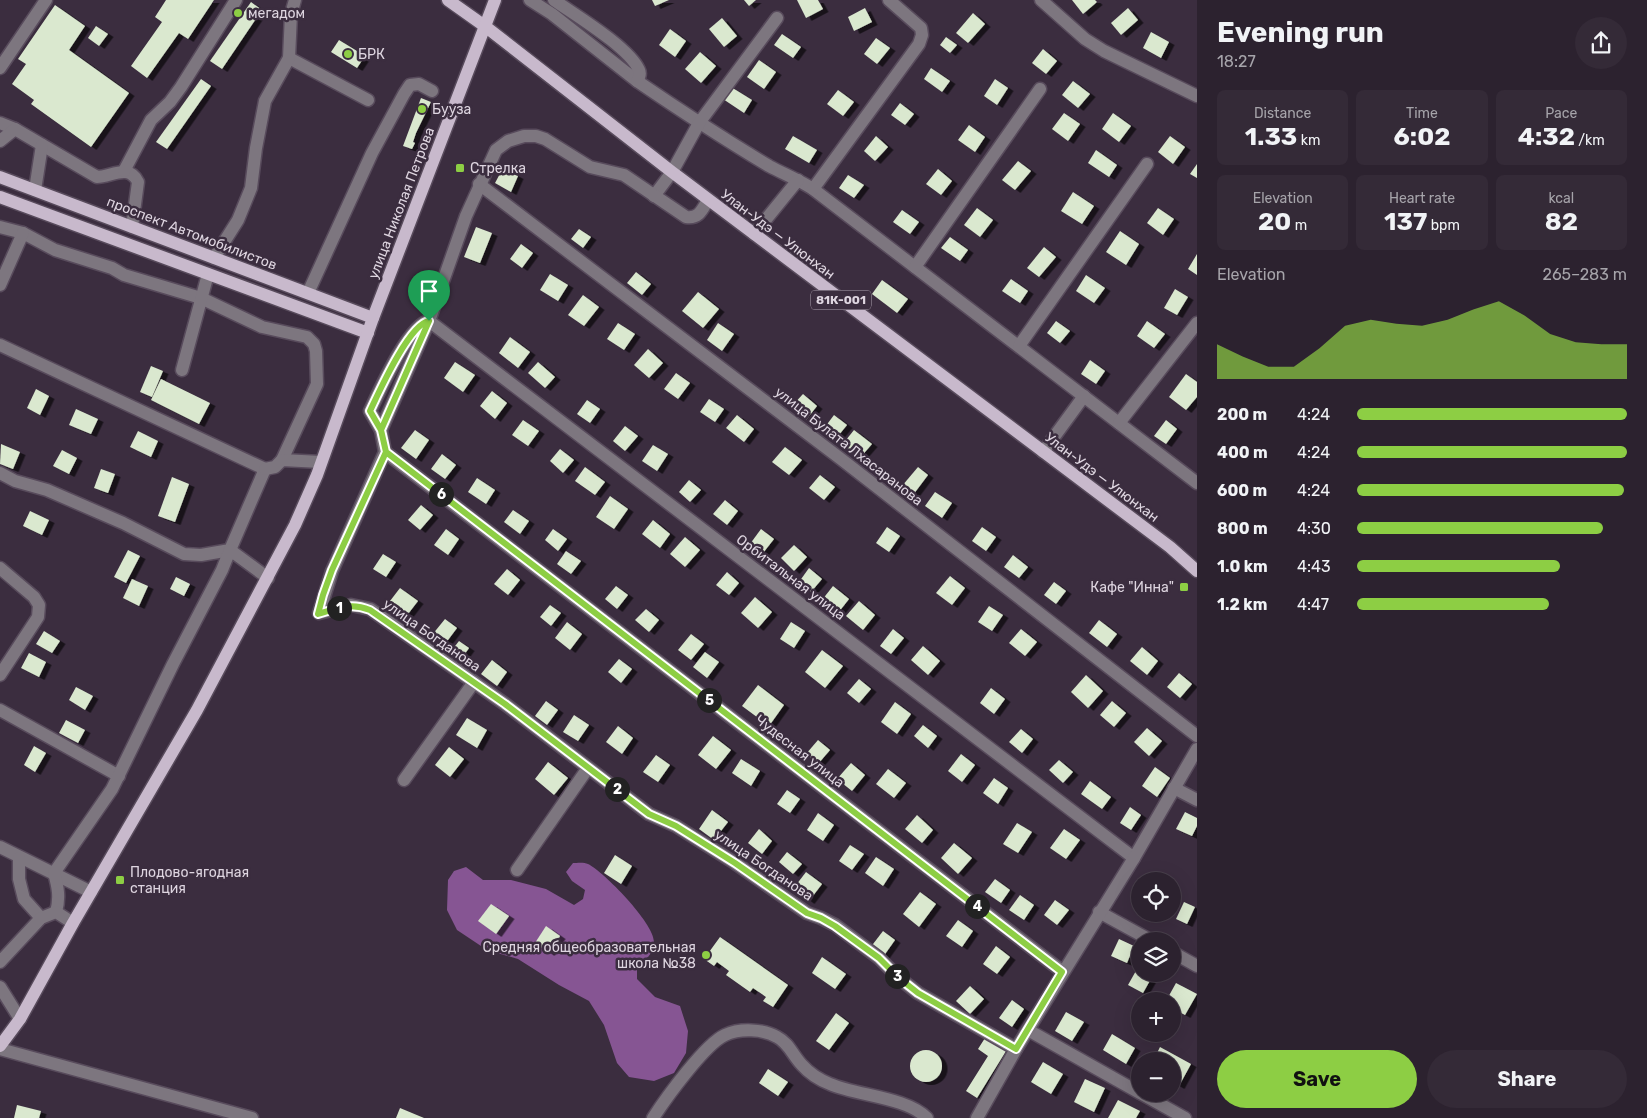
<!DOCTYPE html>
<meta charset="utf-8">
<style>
body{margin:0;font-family:Rubik,sans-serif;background:#342a37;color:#f1f3f6;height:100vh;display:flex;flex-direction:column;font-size:19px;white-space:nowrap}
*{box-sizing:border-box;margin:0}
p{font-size:16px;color:#a6a4aa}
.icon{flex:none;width:28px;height:28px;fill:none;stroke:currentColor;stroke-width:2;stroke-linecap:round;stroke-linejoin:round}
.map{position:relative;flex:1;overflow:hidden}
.drawer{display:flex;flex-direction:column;background:#2c222f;width:450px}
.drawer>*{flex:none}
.buttons{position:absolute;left:1131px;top:872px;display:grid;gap:10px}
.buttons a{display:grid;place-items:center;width:50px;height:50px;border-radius:50%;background:#2c222f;box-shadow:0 5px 20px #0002,0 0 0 1px #483f4b;font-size:25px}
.pin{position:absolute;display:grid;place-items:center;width:42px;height:42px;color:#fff;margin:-51px -21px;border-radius:50% 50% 50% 0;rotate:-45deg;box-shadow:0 0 5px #0007}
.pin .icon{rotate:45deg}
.km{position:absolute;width:25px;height:25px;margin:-12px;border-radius:50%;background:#222;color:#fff;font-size:14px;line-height:25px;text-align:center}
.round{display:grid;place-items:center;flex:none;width:52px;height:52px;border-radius:26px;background:#342a37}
.head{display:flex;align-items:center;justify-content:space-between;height:85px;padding:0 20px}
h1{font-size:28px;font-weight:700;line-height:38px}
.stats{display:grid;grid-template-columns:repeat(3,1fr);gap:8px;height:85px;padding:5px 20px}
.stats div{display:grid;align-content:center;border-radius:8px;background:#342a37;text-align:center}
.stats b{font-size:25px;font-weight:700}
.stats small{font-size:14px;font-weight:400}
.stats p{font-size:14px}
.chart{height:140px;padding:10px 20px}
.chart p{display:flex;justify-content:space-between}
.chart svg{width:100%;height:90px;margin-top:5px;fill:#8dce44;opacity:.7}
.cta{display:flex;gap:10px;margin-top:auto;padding:10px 20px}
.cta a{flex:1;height:58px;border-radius:30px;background:#8dce44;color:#111;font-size:20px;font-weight:700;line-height:58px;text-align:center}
.cta a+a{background:#342a37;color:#f1f3f6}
ul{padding:0 20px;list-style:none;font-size:16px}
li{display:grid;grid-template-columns:80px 60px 1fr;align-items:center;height:38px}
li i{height:12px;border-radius:6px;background:#8dce44}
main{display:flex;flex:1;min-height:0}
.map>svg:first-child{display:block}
.forest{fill:#865593}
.building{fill:#dae8cf;filter:url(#shadow)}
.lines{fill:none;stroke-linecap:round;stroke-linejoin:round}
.minor-casing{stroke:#584b5c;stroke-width:15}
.major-casing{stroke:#584b5c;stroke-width:15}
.minor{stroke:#7d767f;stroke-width:12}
.major{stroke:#c8b9cc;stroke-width:12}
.route-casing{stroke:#fff;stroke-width:10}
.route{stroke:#8dce44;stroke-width:6}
.poi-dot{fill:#8dce44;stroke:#3b2d3f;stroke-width:2}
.labels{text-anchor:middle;stroke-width:5;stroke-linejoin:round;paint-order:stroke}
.shield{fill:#3b2d3f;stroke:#ada3b0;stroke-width:1}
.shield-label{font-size:12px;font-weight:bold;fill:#ded5e0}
.poi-label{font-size:14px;fill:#ded5e0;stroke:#3b2d3f;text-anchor:start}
.street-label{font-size:14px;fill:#ded5e0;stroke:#3b2d3f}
</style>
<main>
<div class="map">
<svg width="1197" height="1118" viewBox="0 0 1197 1118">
<defs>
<filter id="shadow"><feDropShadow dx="5.5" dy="3" stdDeviation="0" flood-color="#0009"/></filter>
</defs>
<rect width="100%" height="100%" fill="#3b2d3f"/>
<!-- forest -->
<path class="forest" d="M573,863C577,863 584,862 588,864C604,872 655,924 654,942C653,956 646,958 637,967V979L655,997L680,1006L688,1031L686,1053L674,1073L654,1081L629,1077L617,1063L604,1025L589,1001L559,985L518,959L487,950L457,930L447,910L448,880L454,871L466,867L483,880H511L546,889L574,905L583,899L585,890L572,881L566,872Z"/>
<!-- building -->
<g class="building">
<path d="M166,0H214L188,39L179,33L147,78L131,66L162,22L155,17Z"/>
<path d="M652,0H669L655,6Z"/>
<path d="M744,0H756L749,6Z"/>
<path d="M797,0H818L823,9L806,18Z"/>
<path d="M1072,0H1095L1097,2L1083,14Z"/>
<path d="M251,2L262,10L222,69L210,61Z"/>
<path d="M55,5L85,26L69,50L129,93L91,147L31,104L34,100L12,84L26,64L18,59Z"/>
<path d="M865,8L872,22L854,31L848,17Z"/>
<path d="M1128,8L1138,20L1121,35L1111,23Z"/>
<path d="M973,13L985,24L968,43L956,33Z"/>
<path d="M722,18L737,36L724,47L709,29Z"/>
<path d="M96,26L108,34L99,46L88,38Z"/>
<path d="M670,29L686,41L675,57L659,45Z"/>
<path d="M1151,32L1169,42L1161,58L1143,48Z"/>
<path d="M782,34L801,47L793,58L774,45Z"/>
<path d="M946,37L957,45L950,53L940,45Z"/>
<path d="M876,38L890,48L877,64L864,54Z"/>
<path d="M339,40L365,56L357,68L331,52Z"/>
<path d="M1043,49L1057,61L1046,74L1032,63Z"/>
<path d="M700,52L716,66L701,83L685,69Z"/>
<path d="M759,60L776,72L764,89L747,77Z"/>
<path d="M931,68L950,81L942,92L924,79Z"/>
<path d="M201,79L211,86L167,149L156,142Z"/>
<path d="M995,79L1008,88L997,105L984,96Z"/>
<path d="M1073,81L1090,94L1078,108L1062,95Z"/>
<path d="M731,87L752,100L744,113L723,99Z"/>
<path d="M838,90L854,102L843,116L827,104Z"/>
<path d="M421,98L431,102L416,133L413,142L415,143L412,149L403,146Z"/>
<path d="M900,103L914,114L905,125L891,115Z"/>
<path d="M1064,113L1080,124L1068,141L1052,129Z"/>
<path d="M1113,113L1131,126L1119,142L1102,129Z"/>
<path d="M969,125L985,137L975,152L958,140Z"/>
<path d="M793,136L817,150L809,163L785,149Z"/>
<path d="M876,136L888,147L875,161L864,151Z"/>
<path d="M1170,136L1185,147L1173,164L1158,152Z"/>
<path d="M1096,150L1117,165L1109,177L1088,163Z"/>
<path d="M1018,161L1031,171L1015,190L1002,180Z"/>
<path d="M1197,164V178L1190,174Z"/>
<path d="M503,168L518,176L511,192L495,183Z"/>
<path d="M938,169L952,181L941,195L926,184Z"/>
<path d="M848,175L864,185L854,198L839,188Z"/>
<path d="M1073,192L1094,206L1082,224L1061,211Z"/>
<path d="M977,208L993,220L980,237L964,225Z"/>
<path d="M1158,208L1174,219L1163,235L1147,223Z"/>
<path d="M902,210L919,222L910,234L893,222Z"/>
<path d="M476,227L492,233L480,263L464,257Z"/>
<path d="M579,229L591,237L583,248L571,239Z"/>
<path d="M1120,231L1139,244L1126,265L1106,252Z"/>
<path d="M950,237L968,250L960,261L941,248Z"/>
<path d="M521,244L533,253L522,268L510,259Z"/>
<path d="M1044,247L1056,257L1039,277L1027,268Z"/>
<path d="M1197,254V275L1188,269Z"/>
<path d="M636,272L651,284L642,295L627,283Z"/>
<path d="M550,274L568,285L558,301L540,290Z"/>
<path d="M1086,275L1105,288L1094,303L1076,291Z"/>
<path d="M1011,279L1028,291L1020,303L1002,291Z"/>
<path d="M882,280L908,299L897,313L872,294Z"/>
<path d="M1175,289L1188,297L1177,315L1164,308Z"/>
<path d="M698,292L719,309L703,328L682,311Z"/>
<path d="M583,295L599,307L584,326L568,315Z"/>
<path d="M1056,321L1070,331L1060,343L1047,333Z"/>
<path d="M1147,321L1165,334L1154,348L1137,336Z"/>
<path d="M618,323L635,334L624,350L607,339Z"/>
<path d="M718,323L734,334L722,351L707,340Z"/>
<path d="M510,337L530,352L518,368L499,353Z"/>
<path d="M648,349L663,363L649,378L634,365Z"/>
<path d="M1090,360L1105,371L1096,384L1081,374Z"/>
<path d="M455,362L475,375L463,392L444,378Z"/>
<path d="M538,362L555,377L545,388L528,373Z"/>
<path d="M151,366L163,371L152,397L140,392Z"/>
<path d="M676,373L690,383L678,399L664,389Z"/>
<path d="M1186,374L1197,382V397L1186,410L1169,397Z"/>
<path d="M161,379L210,403L199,424L151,400Z"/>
<path d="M36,389L49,396L40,415L27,408Z"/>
<path d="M492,391L507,403L495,419L480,406Z"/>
<path d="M803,394L817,406L806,420L791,407Z"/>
<path d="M709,399L724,409L715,422L700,412Z"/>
<path d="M587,400L600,409L590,423L577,414Z"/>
<path d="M76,409L98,419L91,434L69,425Z"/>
<path d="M737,415L754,429L744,442L726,428Z"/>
<path d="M834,415L847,425L834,441L822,431Z"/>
<path d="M523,420L539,431L528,446L512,435Z"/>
<path d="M1166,420L1177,429L1166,444L1154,436Z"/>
<path d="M625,426L638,436L625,451L613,441Z"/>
<path d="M415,430L429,440L416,459L401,448Z"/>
<path d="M854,430L872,444L859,459L842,445Z"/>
<path d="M138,431L158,441L151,457L130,447Z"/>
<path d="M1,444L20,452L13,469L0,464Z"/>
<path d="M653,445L668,454L657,471L642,461Z"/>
<path d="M785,447L802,460L789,475L772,462Z"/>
<path d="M560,449L574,460L563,473L550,461Z"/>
<path d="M62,450L77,458L69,474L53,466Z"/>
<path d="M442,454L456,465L445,479L431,469Z"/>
<path d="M585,467L605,482L595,495L575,481Z"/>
<path d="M918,467L928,475L913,495L902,486Z"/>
<path d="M101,469L115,474L108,493L94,488Z"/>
<path d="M820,475L835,487L824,500L809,488Z"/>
<path d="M172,477L189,484L175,522L158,516Z"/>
<path d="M477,478L495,490L486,504L468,492Z"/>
<path d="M689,480L701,490L690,502L679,492Z"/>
<path d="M935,492L952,503L942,518L925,506Z"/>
<path d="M610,496L628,509L614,529L596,517Z"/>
<path d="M725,500L738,511L727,525L713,514Z"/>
<path d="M421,505L433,515L420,530L408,520Z"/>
<path d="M513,510L529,521L520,534L504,522Z"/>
<path d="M30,511L49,520L42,535L23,526Z"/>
<path d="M653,520L670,534L660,548L642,534Z"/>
<path d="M887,527L900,536L889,552L876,543Z"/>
<path d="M982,527L996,537L986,551L972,541Z"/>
<path d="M446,529L459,539L448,555L434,545Z"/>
<path d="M553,529L567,539L558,551L545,540Z"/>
<path d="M761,529L774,539L763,553L750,544Z"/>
<path d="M685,537L700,550L685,567L670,554Z"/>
<path d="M794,545L807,557L794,571L781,558Z"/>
<path d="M128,550L140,556L126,583L114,577Z"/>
<path d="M566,551L581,561L571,574L557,564Z"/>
<path d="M383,554L396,562L386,577L373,569Z"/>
<path d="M1013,555L1028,567L1019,578L1004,567Z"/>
<path d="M809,568L822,579L811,592L799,582Z"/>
<path d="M507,569L520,580L508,595L494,584Z"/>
<path d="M727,572L739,583L729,595L716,585Z"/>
<path d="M950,576L965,588L952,605L936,593Z"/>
<path d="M176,577L190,584L184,596L170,589Z"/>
<path d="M132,579L148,586L139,606L123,598Z"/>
<path d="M1054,582L1066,591L1056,604L1044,595Z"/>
<path d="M616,586L628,595L617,609L605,599Z"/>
<path d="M833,586L849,599L838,613L822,600Z"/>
<path d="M400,588L418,601L408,614L390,601Z"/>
<path d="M755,597L772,612L758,628L741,613Z"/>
<path d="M859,601L875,615L863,630L846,616Z"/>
<path d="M550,605L561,613L551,626L540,617Z"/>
<path d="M989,606L1003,615L992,631L978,622Z"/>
<path d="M646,609L659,620L649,632L635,620Z"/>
<path d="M445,619L457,628L445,644L432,635Z"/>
<path d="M1099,620L1117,634L1107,647L1089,633Z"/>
<path d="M567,622L582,634L570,650L555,638Z"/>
<path d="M791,622L805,631L794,648L780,639Z"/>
<path d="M893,629L904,638L891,654L880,646Z"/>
<path d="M1021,629L1037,642L1025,656L1009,643Z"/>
<path d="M44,631L60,641L52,653L36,644Z"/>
<path d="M691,634L704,644L691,660L678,650Z"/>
<path d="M459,641L469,648L462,658L452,650Z"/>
<path d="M923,646L940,661L928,675L911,660Z"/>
<path d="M1142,647L1158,661L1147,675L1130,661Z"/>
<path d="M822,650L843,666L825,688L805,672Z"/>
<path d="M705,652L719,662L707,678L693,667Z"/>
<path d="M29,653L46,662L39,677L21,668Z"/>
<path d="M619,659L632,669L621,683L608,672Z"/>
<path d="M492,660L507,672L497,686L481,674Z"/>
<path d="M1179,673L1192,684L1180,698L1167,687Z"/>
<path d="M1086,675L1103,691L1088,708L1071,692Z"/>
<path d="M859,679L871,689L859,703L847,693Z"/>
<path d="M758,685L784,705L769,726L742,706Z"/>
<path d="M76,687L93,696L85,710L69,700Z"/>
<path d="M991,688L1005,699L994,714L980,703Z"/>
<path d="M546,701L558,710L547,725L535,716Z"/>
<path d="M1112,701L1126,713L1114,727L1100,715Z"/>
<path d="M895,702L911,714L897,734L881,722Z"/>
<path d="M574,715L589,725L578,741L563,732Z"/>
<path d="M467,718L487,730L477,748L456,735Z"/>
<path d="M66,720L85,730L78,743L59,733Z"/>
<path d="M923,725L937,736L928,748L914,736Z"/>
<path d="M618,726L633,738L622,754L606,742Z"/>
<path d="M1147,728L1162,741L1149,756L1134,742Z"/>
<path d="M1021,729L1033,739L1022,753L1009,742Z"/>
<path d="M713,736L731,750L716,769L698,755Z"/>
<path d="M818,740L830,750L818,764L806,754Z"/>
<path d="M34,746L46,753L35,772L24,765Z"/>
<path d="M449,747L464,759L450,777L435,765Z"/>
<path d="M961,754L975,765L962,782L948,771Z"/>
<path d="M656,755L670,765L658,782L643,772Z"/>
<path d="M741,759L760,771L751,786L732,773Z"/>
<path d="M1059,760L1073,772L1063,783L1049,770Z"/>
<path d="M548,762L568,778L554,795L535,779Z"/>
<path d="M851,763L865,775L852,791L837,779Z"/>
<path d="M1155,767L1170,778L1157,797L1142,786Z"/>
<path d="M888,769L906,783L894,798L876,784Z"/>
<path d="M994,778L1008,788L998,804L983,793Z"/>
<path d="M1090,781L1111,797L1102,809L1081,794Z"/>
<path d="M787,790L800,799L790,813L777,804Z"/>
<path d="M1130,807L1141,815L1131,830L1120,823Z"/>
<path d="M712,810L728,822L714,840L699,829Z"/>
<path d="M1185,812L1197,818V826L1192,836L1176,829Z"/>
<path d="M818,813L834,825L823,841L807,830Z"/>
<path d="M917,815L933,830L922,843L905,829Z"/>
<path d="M1017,823L1032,832L1018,853L1003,844Z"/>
<path d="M759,829L772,841L762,854L748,843Z"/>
<path d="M1064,829L1080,840L1066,859L1050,848Z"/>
<path d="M954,843L972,858L958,874L941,858Z"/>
<path d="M850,845L864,854L852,870L839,861Z"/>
<path d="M787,852L802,864L793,874L779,862Z"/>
<path d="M615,855L632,866L621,884L604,873Z"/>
<path d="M876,857L894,869L883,886L865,873Z"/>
<path d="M806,872L822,884L809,901L793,889Z"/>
<path d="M1149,876L1157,881H1146Z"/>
<path d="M995,879L1010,890L1001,903L985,892Z"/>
<path d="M920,892L936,904L919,927L903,914Z"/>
<path d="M1020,895L1034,905L1024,920L1009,910Z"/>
<path d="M1055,900L1069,910L1057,925L1044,915Z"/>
<path d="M1184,902L1195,907L1187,924L1176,919Z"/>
<path d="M491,904L509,916L496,934L478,921Z"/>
<path d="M958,920L973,931L962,947L946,936Z"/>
<path d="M546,926L560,936L549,953L535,943Z"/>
<path d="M883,931L895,940L883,957L870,948Z"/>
<path d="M720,937L788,985L773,1007L763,1001L766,997L753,988L750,992L726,975L729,971L717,962L714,966L704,959Z"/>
<path d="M1119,939L1134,946L1127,963L1111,956Z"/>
<path d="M996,946L1010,957L997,974L983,964Z"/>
<path d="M822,957L846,974L835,989L812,973Z"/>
<path d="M1137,969L1140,970V974H1146L1152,977L1143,993L1128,985Z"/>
<path d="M1176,983L1197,994L1185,1015L1172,1008V1001H1166Z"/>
<path d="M970,986L984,999L970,1014L956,1001Z"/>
<path d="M1012,1000L1024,1009L1012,1027L999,1018Z"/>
<path d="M1066,1012L1084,1022L1072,1041L1055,1031Z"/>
<path d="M836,1013L849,1023L829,1050L816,1041Z"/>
<path d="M1112,1034L1135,1048L1126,1064L1103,1050Z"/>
<path d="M985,1038L1006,1051L977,1098L966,1091L988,1056L978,1049Z"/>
<path d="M1160,1047L1191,1064L1179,1086L1172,1082V1061H1153Z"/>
<circle cx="926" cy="1066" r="16"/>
<path d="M1043,1062L1063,1074L1051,1094L1031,1082Z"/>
<path d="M768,1069L788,1082L778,1096L759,1083Z"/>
<path d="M1085,1079L1105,1088L1094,1112L1074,1102Z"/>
<path d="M1118,1100L1140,1111L1136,1118H1108Z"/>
<path d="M17,1105L41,1111L39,1118H14Z"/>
<path d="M400,1108L424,1118H396Z"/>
</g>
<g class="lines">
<!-- minor casing -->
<g class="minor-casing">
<g id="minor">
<path d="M530,0L552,14L637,81"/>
<path d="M554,0C575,15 629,47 639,70C641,74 639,78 637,81C681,111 724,139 769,166C784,174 799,180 813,189L1197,483"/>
<path d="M1041,0L1085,39L1104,51L1197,96"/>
<path d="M289,58L368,100"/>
<path d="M0,68L46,0"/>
<path d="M0,123L15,129"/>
<path d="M0,141L15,129L97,177C111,177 129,163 138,182L132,227"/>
<path d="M124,171L151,120L170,102L181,87L236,0"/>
<path d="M479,184L841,459L1197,736"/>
<path d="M813,189L919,44L922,35L921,28L889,0"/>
<path d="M35,190L42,145"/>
<path d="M654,196L672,172L699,123L777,18"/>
<path d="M708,200C702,210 699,219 686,217L624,175L590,167L545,139L536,136H524L508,141L496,150L466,216L429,321L381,430L385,452L332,571L319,613L351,605L370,609L505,704L649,814L676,826L735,863L807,913L821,918L835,925L879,958L899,978L918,993L1016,1049"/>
<path d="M0,227L23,233L55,250L112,268L124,275L201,298L262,327L307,337L314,344L316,351L317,384L282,460"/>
<path d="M754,234L798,180"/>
<path d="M214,258L238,220L251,188L256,148L265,101L289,58L291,14L295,0"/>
<path d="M915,267L1040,89"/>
<path d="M0,285L23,233"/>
<path d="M308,293L372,153L404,94L410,85L419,84L432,91"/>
<path d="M0,345L265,469L230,550L201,555L184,554L123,523L47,490L15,481L0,473"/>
<path d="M1019,346L1147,164"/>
<path d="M182,370L208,274"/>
<path d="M1119,423L1197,323"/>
<path d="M381,430L370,411C379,392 409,324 429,321L1134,858"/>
<path d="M385,452L1063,972"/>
<path d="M1043,452L1084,396"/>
<path d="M265,469L275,467L282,460L321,462"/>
<path d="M0,568L34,597L39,605L38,617L0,675"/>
<path d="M0,710L119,776"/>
<path d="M404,780L474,682"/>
<path d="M1174,788L1197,800"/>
<path d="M0,847L91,892"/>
<path d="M19,858V879L24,899L41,918"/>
<path d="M517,870L588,768"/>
<path d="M56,912C60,898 58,887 54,873L112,789L173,664L222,570L230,550L268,578"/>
<path d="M1099,912L1152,941"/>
<path d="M1172,952L1197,966"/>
<path d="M0,962L41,918L56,912L73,923"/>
<path d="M0,987L20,1019"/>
<path d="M1028,1030L1140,1093"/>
<path d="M0,1049L252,1118"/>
<path d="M1142,1094L1185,1118"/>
<path d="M653,1118C666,1098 705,1044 725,1035C740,1028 763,1029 777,1037C789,1043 793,1056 802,1065C809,1073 820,1080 830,1084C858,1096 906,1097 927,1118"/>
<path d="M977,1118L1016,1049L1134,858L1197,749"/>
</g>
</g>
<!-- major casing -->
<g class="major-casing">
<g id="major">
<path d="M448,0L486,27L672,172L1170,547L1197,571"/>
<path d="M0,177L373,318"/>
<path d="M0,197L368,333"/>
<path d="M0,1046L20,1019L73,923L197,710L295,525L317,475L373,318L495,0"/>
</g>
</g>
<!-- minor -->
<use href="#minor" class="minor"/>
<!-- major -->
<use href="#major" class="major"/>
</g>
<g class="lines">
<!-- route casing -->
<g class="route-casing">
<path id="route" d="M429,321L381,430L386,452L332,570L323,595L318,614C338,608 351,602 370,610L505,704L649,814L676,826L735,863L807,913L821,918L835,926L879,958L899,978L918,993L1016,1049L1062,972L386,452L381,430L370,411C379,392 409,324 429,321"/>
</g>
<!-- route -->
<use href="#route" class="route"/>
</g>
<!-- markers -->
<g class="poi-dot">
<circle cx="238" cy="13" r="5"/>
<circle cx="348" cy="54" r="5"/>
<circle cx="422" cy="109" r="5"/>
<rect x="455" y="163" width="10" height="10" rx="2.5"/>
<rect x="1179" y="582" width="10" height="10" rx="2.5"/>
<rect x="115" y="875" width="10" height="10" rx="2.5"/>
<circle cx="706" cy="955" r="5"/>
</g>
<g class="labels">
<!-- shield labels -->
<rect class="shield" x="811" y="290.5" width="60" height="19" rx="4"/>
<g class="shield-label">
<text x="841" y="304">81К-001</text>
</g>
<!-- poi labels -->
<g class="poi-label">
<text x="248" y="18">мегадом</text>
<text x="358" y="59">БРК</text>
<text x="432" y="114">Бууза</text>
<text x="470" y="173">Стрелка</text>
<text x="1174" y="592" text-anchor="end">Кафе "Инна"</text>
<text x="130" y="877">Плодово-ягодная<tspan x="130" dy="16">станция</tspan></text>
<text x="696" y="952" text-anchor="end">Средняя общеобразовательная<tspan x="696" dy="16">школа №38</tspan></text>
</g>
<!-- street labels -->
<g class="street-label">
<text transform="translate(401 203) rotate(-69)" y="5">улица Николая Петрова</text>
<text transform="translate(192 233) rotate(21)" y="5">проспект Автомобилистов</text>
<text transform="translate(778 234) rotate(37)" y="5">Улан-Удэ — Улюнхан</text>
<text transform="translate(849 446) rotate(38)" y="5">улица Булата Лхасаранова</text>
<text transform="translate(1102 477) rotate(37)" y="5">Улан-Удэ — Улюнхан</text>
<text transform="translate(791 577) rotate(37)" y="5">Орбитальная улица</text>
<text transform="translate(432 635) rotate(35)" y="5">улица Богданова</text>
<text transform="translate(800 751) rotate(38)" y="5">Чудесная улица</text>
<text transform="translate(764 865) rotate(34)" y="5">улица Богданова</text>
</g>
</g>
</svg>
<div class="buttons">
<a><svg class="icon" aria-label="locate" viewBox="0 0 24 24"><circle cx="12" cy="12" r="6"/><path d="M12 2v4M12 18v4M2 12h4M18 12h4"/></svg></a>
<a><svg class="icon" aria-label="layers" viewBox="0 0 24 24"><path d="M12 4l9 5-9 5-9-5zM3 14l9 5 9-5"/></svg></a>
<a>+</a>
<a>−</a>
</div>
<div class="pin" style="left:429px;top:321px;background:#1e9e55"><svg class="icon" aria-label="arrive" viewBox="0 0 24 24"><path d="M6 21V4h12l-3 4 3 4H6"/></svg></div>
<b class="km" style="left:339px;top:608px">1</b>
<b class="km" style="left:617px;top:789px">2</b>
<b class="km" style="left:897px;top:976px">3</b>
<b class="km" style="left:977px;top:906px">4</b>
<b class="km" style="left:709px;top:700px">5</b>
<b class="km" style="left:441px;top:494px">6</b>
</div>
<section class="drawer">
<div class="head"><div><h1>Evening run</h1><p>18:27</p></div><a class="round"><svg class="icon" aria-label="share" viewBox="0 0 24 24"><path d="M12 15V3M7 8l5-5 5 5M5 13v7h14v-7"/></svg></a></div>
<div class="stats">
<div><p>Distance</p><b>1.33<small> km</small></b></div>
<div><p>Time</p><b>6:02</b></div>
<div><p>Pace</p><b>4:32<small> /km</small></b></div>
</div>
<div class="stats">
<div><p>Elevation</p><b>20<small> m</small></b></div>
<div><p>Heart rate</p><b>137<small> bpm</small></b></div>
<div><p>kcal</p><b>82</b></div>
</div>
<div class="chart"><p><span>Elevation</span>265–283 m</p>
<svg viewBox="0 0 160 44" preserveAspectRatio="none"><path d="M0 44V27L10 33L20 38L30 38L40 29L50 18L60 15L70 17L80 18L90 15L100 10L110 6L120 13L130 22L140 26L150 27L160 27V44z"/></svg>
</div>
<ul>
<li><b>200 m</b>4:24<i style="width:100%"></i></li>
<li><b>400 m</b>4:24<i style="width:100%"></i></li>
<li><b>600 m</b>4:24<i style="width:99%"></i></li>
<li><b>800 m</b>4:30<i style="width:91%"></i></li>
<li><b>1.0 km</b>4:43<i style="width:75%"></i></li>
<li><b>1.2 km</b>4:47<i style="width:71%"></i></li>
</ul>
<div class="cta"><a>Save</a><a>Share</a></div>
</section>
</main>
